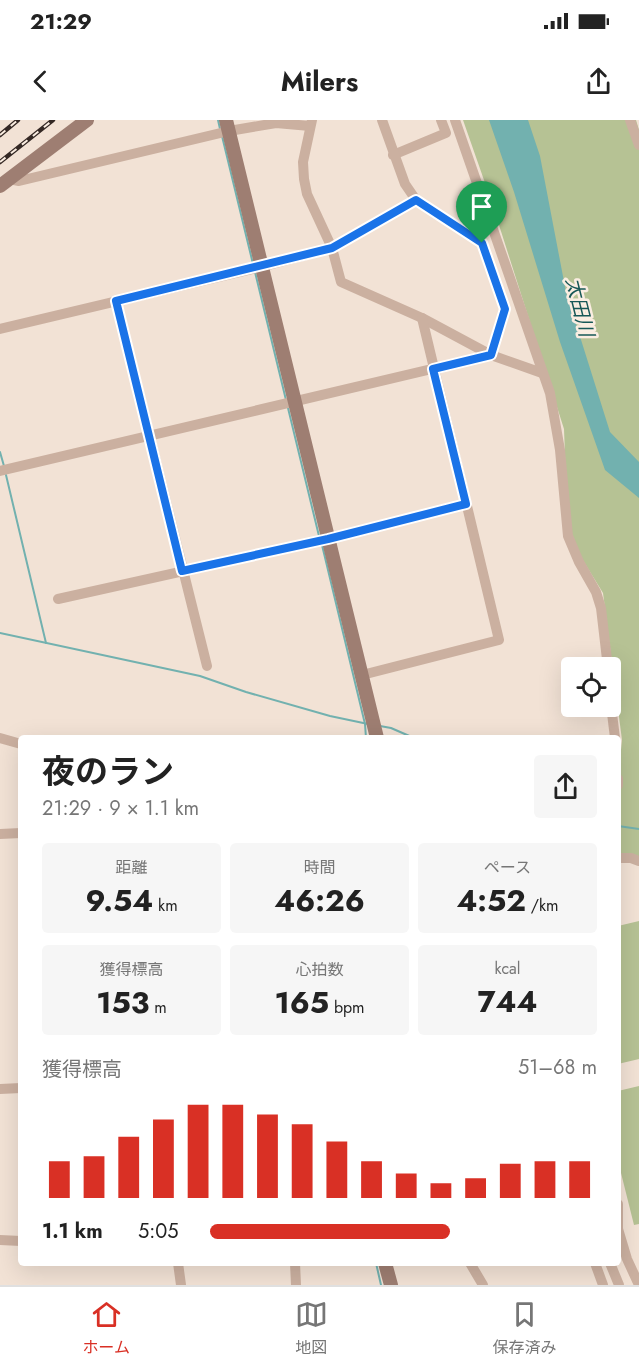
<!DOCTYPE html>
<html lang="ja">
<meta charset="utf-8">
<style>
body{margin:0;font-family:Jost,"Noto Sans JP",sans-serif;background:#f6f6f6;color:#222;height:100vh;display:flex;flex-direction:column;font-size:22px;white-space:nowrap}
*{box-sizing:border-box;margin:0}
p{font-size:20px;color:#767676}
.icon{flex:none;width:33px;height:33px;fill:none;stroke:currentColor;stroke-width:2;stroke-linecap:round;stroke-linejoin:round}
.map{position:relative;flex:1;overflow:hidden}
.side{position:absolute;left:18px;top:615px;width:603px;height:531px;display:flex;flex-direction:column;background:#fff;border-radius:6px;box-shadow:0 6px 24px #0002}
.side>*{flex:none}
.controls{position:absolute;left:561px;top:537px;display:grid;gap:12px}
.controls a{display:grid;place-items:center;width:60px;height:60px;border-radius:6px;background:#fff;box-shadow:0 6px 24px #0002;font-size:30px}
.pin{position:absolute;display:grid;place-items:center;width:51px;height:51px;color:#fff;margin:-62px -26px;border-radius:50% 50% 50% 0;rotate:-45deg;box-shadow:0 0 6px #0007}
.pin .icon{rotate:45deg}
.round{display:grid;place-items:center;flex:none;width:63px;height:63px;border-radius:6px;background:#f6f6f6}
.summary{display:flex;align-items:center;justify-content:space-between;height:102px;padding:0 24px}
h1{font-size:33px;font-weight:700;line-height:45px}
.stats{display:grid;grid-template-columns:repeat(3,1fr);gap:9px;height:102px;padding:6px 24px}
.stats div{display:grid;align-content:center;border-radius:6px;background:#f6f6f6;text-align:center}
.stats b{font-size:30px;font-weight:700}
.stats small{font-size:16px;font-weight:400}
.stats p{font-size:16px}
.chart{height:168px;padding:12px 24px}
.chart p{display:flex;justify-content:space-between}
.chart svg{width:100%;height:108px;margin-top:6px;stroke:#d93025;stroke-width:6}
ul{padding:0 24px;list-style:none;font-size:20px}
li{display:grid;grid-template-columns:96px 72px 1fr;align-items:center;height:45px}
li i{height:15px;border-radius:8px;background:#d93025}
.status{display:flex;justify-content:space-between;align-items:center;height:42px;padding:0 30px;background:#fff;direction:ltr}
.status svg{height:16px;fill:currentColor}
header{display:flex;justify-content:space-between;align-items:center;height:78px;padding:0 24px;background:#fff;font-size:27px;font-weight:700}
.dock{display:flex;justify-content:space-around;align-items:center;height:84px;border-top:2px solid #e0e0e0;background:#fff;font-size:16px;color:#767676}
.dock a{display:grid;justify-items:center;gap:3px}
.dock .active{color:#d93025}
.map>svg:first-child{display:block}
.green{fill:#b6c294}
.water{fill:#72b1af}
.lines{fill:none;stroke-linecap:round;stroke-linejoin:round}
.stream{stroke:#72b1af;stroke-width:2}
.street{stroke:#cbb0a0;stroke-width:10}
.secondary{stroke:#9e7e72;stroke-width:14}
.rail-casing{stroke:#342824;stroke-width:4.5}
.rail{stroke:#faede1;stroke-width:2;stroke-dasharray:7;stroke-linecap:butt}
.route-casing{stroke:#fff;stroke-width:12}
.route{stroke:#1a73e8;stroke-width:8}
.labels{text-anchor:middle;stroke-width:5;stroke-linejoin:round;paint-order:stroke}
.water-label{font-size:20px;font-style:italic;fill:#175857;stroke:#faede1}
</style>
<div class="status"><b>21:29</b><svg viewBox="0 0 49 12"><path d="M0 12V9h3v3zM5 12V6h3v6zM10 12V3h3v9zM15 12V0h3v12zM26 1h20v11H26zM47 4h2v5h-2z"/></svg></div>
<header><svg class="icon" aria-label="back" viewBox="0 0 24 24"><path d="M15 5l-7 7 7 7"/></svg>Milers<svg class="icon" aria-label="share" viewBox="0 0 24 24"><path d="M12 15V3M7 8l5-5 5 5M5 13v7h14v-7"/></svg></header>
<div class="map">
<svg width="639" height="1165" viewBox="0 0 639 1165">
<rect width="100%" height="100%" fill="#f2e2d5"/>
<!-- green -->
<g class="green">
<path d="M463,0H636L639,10V744L618,737V659L622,620L603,473L568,416L564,309L492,83Z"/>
<path d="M639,801V939L618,944V806Z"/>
<path d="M639,966V1104L634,1105L618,1041V971Z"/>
</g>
<!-- water -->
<path class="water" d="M489,0H528L540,36L566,172L610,312L639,342V378L605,350L560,222L514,72Z"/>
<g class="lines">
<!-- stream -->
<g class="stream">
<path d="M218,0L220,9"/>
<path d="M222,16L253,144"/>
<path d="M255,152L286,280"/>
<path d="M288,288L319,416"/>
<path d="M0,332L4,346"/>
<path d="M6,355L46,523"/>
<path d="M322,425L365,604L366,618"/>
<path d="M0,513L200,556L246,572L330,596L368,604"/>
<path d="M380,606L391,608L414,618"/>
<path d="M618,706L639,709"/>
<path d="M376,1143L381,1165"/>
</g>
<!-- street -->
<g class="street">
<path d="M312,0L303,42L304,59L307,74L332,128L341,162L422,198L491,235L542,253"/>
<path d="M455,0L550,273L560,330L568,416L579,442L596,472L601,488L608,548"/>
<path d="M630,0L639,25"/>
<path d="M393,35L446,13L441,0"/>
<path d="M9,59L19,61L229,11L276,3L310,6"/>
<path d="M116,181L207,546"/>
<path d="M0,209L261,147L332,128L416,80"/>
<path d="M0,351L491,235L505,189L482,123L416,80L405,64L382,0"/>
<path d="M58,479L328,419L466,384"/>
<path d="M362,555L499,520L422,198"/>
<path d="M610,577L615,618"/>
<path d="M0,618L21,624"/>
<path d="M618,659V665"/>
<path d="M0,714L21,713"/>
<path d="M618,738H631L639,741"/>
<path d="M0,969L21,968"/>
<path d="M618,1084V1109L627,1139L639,1165"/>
<path d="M0,1120L21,1121"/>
<path d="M178,1143L181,1165"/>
<path d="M295,1143L296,1165"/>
<path d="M470,1143L483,1165"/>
<path d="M595,1143L603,1165"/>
<path d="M610,1143L619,1165"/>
</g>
<!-- secondary -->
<g class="secondary">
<path d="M226,0L377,618"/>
<path d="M0,66L87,0"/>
<path d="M385,1143L391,1165"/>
</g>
<!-- rail casing -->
<g class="rail-casing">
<g id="rail">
<path d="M0,15L18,0"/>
<path d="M0,42L53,0"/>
</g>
</g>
<!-- rail -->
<use href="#rail" class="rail"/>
</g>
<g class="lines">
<!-- route casing -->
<g class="route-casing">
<path id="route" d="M416,80L482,123L505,189L491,235L433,249L466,384L328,419L182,451L116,181L332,128Z"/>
</g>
<!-- route -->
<use href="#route" class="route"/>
</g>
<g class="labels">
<!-- water labels -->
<g class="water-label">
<text transform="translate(580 187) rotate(76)" y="7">太田川</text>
</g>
</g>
</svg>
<div class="controls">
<a><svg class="icon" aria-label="locate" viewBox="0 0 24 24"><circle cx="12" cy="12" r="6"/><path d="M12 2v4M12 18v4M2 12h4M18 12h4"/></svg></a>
</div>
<div class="pin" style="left:482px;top:123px;background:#1e9e55"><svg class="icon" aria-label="arrive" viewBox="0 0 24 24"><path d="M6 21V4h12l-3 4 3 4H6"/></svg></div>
<section class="side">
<div class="summary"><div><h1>夜のラン</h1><p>21:29 · 9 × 1.1 km</p></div><a class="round"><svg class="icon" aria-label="share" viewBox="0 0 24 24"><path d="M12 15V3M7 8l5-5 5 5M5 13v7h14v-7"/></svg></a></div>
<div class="stats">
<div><p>距離</p><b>9.54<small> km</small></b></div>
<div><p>時間</p><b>46:26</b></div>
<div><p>ペース</p><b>4:52<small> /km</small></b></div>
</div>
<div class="stats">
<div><p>獲得標高</p><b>153<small> m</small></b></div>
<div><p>心拍数</p><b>165<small> bpm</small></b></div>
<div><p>kcal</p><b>744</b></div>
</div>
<div class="chart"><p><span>獲得標高</span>51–68 m</p>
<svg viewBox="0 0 160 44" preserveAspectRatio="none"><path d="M5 44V29M15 44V27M25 44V19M35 44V12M45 44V6M55 44V6M65 44V10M75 44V14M85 44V21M95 44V29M105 44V34M115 44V38M125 44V36M135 44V30M145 44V29M155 44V29"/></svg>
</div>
<ul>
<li><b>1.1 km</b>5:05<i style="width:62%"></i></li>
</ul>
</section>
</div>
<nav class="dock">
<a class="active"><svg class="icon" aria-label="home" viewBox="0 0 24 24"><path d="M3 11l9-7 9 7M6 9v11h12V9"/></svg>ホーム</a>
<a><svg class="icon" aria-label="map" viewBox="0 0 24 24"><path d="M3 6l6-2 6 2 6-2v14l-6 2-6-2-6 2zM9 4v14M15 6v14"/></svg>地図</a>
<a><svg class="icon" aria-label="saved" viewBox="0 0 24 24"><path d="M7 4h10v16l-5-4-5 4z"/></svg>保存済み</a>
</nav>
